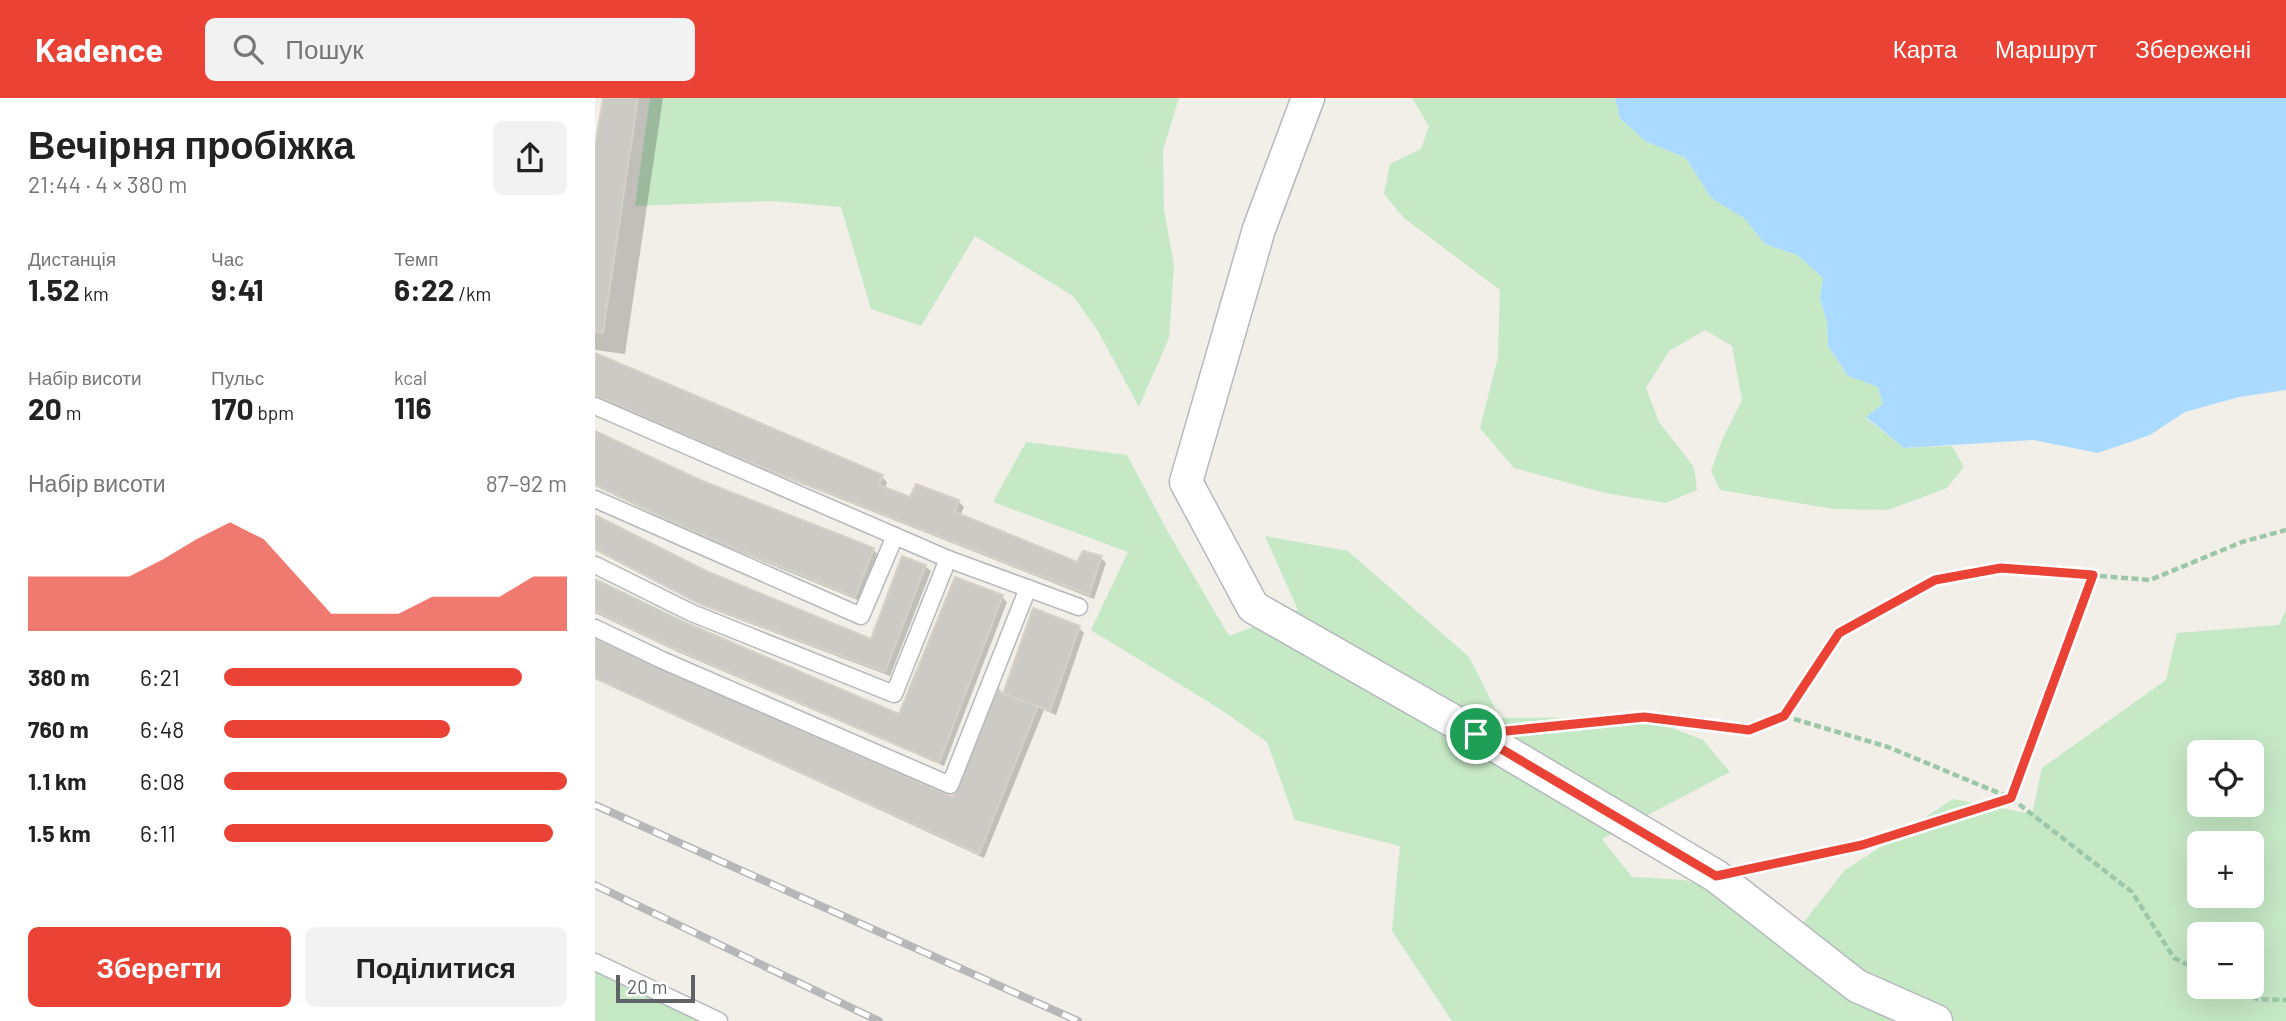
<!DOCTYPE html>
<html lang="uk">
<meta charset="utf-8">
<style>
body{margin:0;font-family:Barlow,sans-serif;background:#f2f2f2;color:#222;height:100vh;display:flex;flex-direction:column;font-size:26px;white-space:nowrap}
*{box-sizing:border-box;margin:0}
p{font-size:23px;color:#767676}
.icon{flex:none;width:38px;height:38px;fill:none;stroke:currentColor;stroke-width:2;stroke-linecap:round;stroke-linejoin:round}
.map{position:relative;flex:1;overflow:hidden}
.details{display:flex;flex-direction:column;background:#fff;width:595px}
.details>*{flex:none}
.fabs{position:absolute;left:1592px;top:642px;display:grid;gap:14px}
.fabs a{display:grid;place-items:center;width:77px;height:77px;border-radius:10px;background:#fff;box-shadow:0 7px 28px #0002;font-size:35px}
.scale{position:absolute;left:21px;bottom:18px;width:79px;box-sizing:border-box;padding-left:7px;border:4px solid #5f6368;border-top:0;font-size:19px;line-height:24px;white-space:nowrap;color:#5f6368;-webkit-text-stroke:5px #fff;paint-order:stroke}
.pin{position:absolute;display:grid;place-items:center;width:60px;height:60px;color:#fff;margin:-30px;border:4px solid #fff;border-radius:50%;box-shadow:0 2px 7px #0007}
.round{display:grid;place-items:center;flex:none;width:74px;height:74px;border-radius:10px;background:#f2f2f2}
.summary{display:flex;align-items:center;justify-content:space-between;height:119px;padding:0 28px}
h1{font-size:38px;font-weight:700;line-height:52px}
.stats{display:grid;grid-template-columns:repeat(3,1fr);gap:10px;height:119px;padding:7px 28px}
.stats div{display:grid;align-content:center}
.stats b{font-size:30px;font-weight:700}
.stats small{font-size:19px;font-weight:400}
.stats p{font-size:19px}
.chart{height:196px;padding:14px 28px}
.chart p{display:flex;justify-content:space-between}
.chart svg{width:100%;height:126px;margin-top:7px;fill:#ea4335;opacity:.7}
.action{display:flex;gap:14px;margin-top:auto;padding:14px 28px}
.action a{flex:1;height:80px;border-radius:10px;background:#ea4335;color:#fff;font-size:28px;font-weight:700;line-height:80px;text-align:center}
.action a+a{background:#f2f2f2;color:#222}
ul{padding:0 28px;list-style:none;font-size:23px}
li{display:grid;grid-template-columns:112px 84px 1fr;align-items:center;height:52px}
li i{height:18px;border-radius:9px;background:#ea4335}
header{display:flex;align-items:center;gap:42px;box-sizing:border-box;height:98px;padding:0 35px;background:#ea4335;color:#fff}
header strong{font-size:33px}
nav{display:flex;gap:38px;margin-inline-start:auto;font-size:24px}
.search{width:490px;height:63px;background:#f2f2f2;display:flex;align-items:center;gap:18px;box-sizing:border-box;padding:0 24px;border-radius:10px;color:#767676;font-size:26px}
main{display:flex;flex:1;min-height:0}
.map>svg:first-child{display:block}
.green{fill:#c5e8c5;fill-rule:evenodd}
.water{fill:#aadaff}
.shadow{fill:#0003}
.building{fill:#cccac5;stroke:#d6d1c6;stroke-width:2}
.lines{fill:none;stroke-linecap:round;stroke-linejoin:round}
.lane-casing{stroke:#b5b8bc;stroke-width:19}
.street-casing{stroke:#b5b8bc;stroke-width:35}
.path{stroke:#9cc7a9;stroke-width:4.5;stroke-dasharray:7 3.5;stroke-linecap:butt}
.lane{stroke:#fff;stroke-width:16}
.street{stroke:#fff;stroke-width:32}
.rail-casing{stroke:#b6b7b8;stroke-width:8}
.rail{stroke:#fff;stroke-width:5;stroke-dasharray:16;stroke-linecap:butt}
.route-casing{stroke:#fff;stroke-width:14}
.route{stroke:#ea4335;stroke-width:9}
</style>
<header>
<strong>Kadence</strong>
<div class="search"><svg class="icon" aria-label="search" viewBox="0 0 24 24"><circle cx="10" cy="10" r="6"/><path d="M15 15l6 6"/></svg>Пошук</div>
<nav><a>Карта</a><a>Маршрут</a><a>Збережені</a></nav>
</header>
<main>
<section class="details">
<div class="summary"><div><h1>Вечірня пробіжка</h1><p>21:44 · 4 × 380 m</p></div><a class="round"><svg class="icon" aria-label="share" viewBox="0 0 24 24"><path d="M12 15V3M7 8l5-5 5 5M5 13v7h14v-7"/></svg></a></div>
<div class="stats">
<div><p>Дистанція</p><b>1.52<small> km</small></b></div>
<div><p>Час</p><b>9:41</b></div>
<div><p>Темп</p><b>6:22<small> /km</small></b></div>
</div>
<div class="stats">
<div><p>Набір висоти</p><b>20<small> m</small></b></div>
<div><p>Пульс</p><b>170<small> bpm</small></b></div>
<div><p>kcal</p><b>116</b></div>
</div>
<div class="chart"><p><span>Набір висоти</span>87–92 m</p>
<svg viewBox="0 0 160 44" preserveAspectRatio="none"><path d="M0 44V25L10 25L20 25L30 25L40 19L50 12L60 6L70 12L80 25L90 38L100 38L110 38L120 32L130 32L140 32L150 25L160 25V44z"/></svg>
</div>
<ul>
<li><b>380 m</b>6:21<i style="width:87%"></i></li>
<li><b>760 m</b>6:48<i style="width:66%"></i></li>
<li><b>1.1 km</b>6:08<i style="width:100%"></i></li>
<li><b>1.5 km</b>6:11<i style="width:96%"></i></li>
</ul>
<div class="action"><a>Зберегти</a><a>Поділитися</a></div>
</section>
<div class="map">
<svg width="1691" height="923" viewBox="0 0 1691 923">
<rect width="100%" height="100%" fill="#f1efe8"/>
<!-- green -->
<g class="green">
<path d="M55,0H584L568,52L569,112L579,167L574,240L544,309L503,233L478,198L380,138L326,228L276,211L246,109L177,103L40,108Z"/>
<path d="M817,0H1020L1025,20L1050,43L1091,60L1116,100L1149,120L1170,146L1202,157L1228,180L1225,200L1232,224L1233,248L1253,278L1283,289L1288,306L1271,320L1309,350L1357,348L1369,369L1352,390L1293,412L1239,411L1125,392L1116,373L1127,342L1147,302L1137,248L1110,232L1074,253L1051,290L1064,324L1099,369L1102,392L1071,405L1010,395L919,370L885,330L903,259L905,192L809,120L789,96L795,66L826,51L834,28Z"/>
<path d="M431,344L532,357L573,434L634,538L703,512L670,438L753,453L874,559L905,620L1049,619L1108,642L1135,674L1007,741L1037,779L1090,782L1209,824L1249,773L1358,701L1437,716L1447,670L1571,582L1582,535L1684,527L1691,512V923H857L797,833L805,748L700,722L672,644L625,611L496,532L533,454L398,404ZM1605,654H1657V707H1605ZM1605,746H1657V798H1605ZM1605,836H1657V889H1605Z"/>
<path d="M0,871L108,923H0Z"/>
</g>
<!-- water -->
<path class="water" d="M1020,0H1691V292L1644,299L1590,314L1555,337L1503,355L1438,342L1309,350L1271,319L1288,306L1283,289L1253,278L1233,248L1232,224L1225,200L1228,180L1202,157L1170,146L1149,120L1116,100L1091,60L1050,43L1025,20Z"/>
<!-- shadow -->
<g class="shadow">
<path d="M10,0H68L30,256L0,252V60Z"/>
<path d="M0,257L287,379L292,384L290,391L316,402L322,388L364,404L369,409L365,418L483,466L506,460L511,465L499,501L126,354L0,298Z"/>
<path d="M0,335L104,384L278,451L283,457L265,503L96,434L0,388Z"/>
<path d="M0,419L108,473L277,544L330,468L336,473L295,578L108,508L0,452Z"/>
<path d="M0,483L87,524L305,618L407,499L412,504L349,668L83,554L0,515Z"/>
<path d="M484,530L489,535L461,617L449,612L389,760L0,581V543L359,701L409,599Z"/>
</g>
<!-- building -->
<g class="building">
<path d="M8,0H43L8,235L0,234V49Z"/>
<path d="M0,255L288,377L284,387L315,399L321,386L364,402L360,414L482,464L488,453L507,458L494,497L119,350L0,297Z"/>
<path d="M0,333L105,382L279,450L260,499L89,429L0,387Z"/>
<path d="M0,417L109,472L276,541L307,458L331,467L290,574L101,504L0,451Z"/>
<path d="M360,479L408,497L344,665L76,549L0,513V481L87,523L304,616Z"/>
<path d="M438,510L485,528L455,613L408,596Z"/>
<path d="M0,541L358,699L403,591L408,596L443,608L384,756L0,580Z"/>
</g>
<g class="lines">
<!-- lane casing -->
<g class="lane-casing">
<g id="lane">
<path d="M0,308L353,461L484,509"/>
<path d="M0,401L266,518L300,438"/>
<path d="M0,467L97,515L299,596L353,461"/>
<path d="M0,530L67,562L355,687L433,490"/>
<path d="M0,864L124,923"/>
</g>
</g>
<!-- street casing -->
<g class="street-casing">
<path id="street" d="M713,0L664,131L591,384L658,509L881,636L1121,778L1262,888L1341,923"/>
</g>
<!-- path -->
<g class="path">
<path d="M1189,618L1293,649L1416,700L1537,794L1579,860L1605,873"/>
<path d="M928,631L1049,619L1154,632L1189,618L1244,535L1340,483L1406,470L1555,482L1647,444L1691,432"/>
<path d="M1157,770L1267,747L1416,700L1498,477"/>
<path d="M1638,889L1662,901L1691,902"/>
</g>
<!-- lane -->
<use href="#lane" class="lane"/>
<!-- street -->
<use href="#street" class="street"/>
<!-- rail casing -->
<g class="rail-casing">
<g id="rail">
<path d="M0,707L483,923"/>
<path d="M0,787L284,923"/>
</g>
</g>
<!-- rail -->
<use href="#rail" class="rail"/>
</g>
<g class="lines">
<!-- route casing -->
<g class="route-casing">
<path id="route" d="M1406,470L1498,477L1416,700L1267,747L1121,778L881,636L1049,619L1154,632L1189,618L1244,535L1340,482Z"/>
</g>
<!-- route -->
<use href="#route" class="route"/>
</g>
</svg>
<div class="fabs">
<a><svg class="icon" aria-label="locate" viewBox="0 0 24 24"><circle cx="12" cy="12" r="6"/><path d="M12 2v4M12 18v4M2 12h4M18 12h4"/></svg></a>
<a>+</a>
<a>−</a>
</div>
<div class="scale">20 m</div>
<div class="pin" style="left:881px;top:636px;background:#1e9e55"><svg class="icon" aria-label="arrive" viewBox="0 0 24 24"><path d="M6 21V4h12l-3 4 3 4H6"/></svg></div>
</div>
</main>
